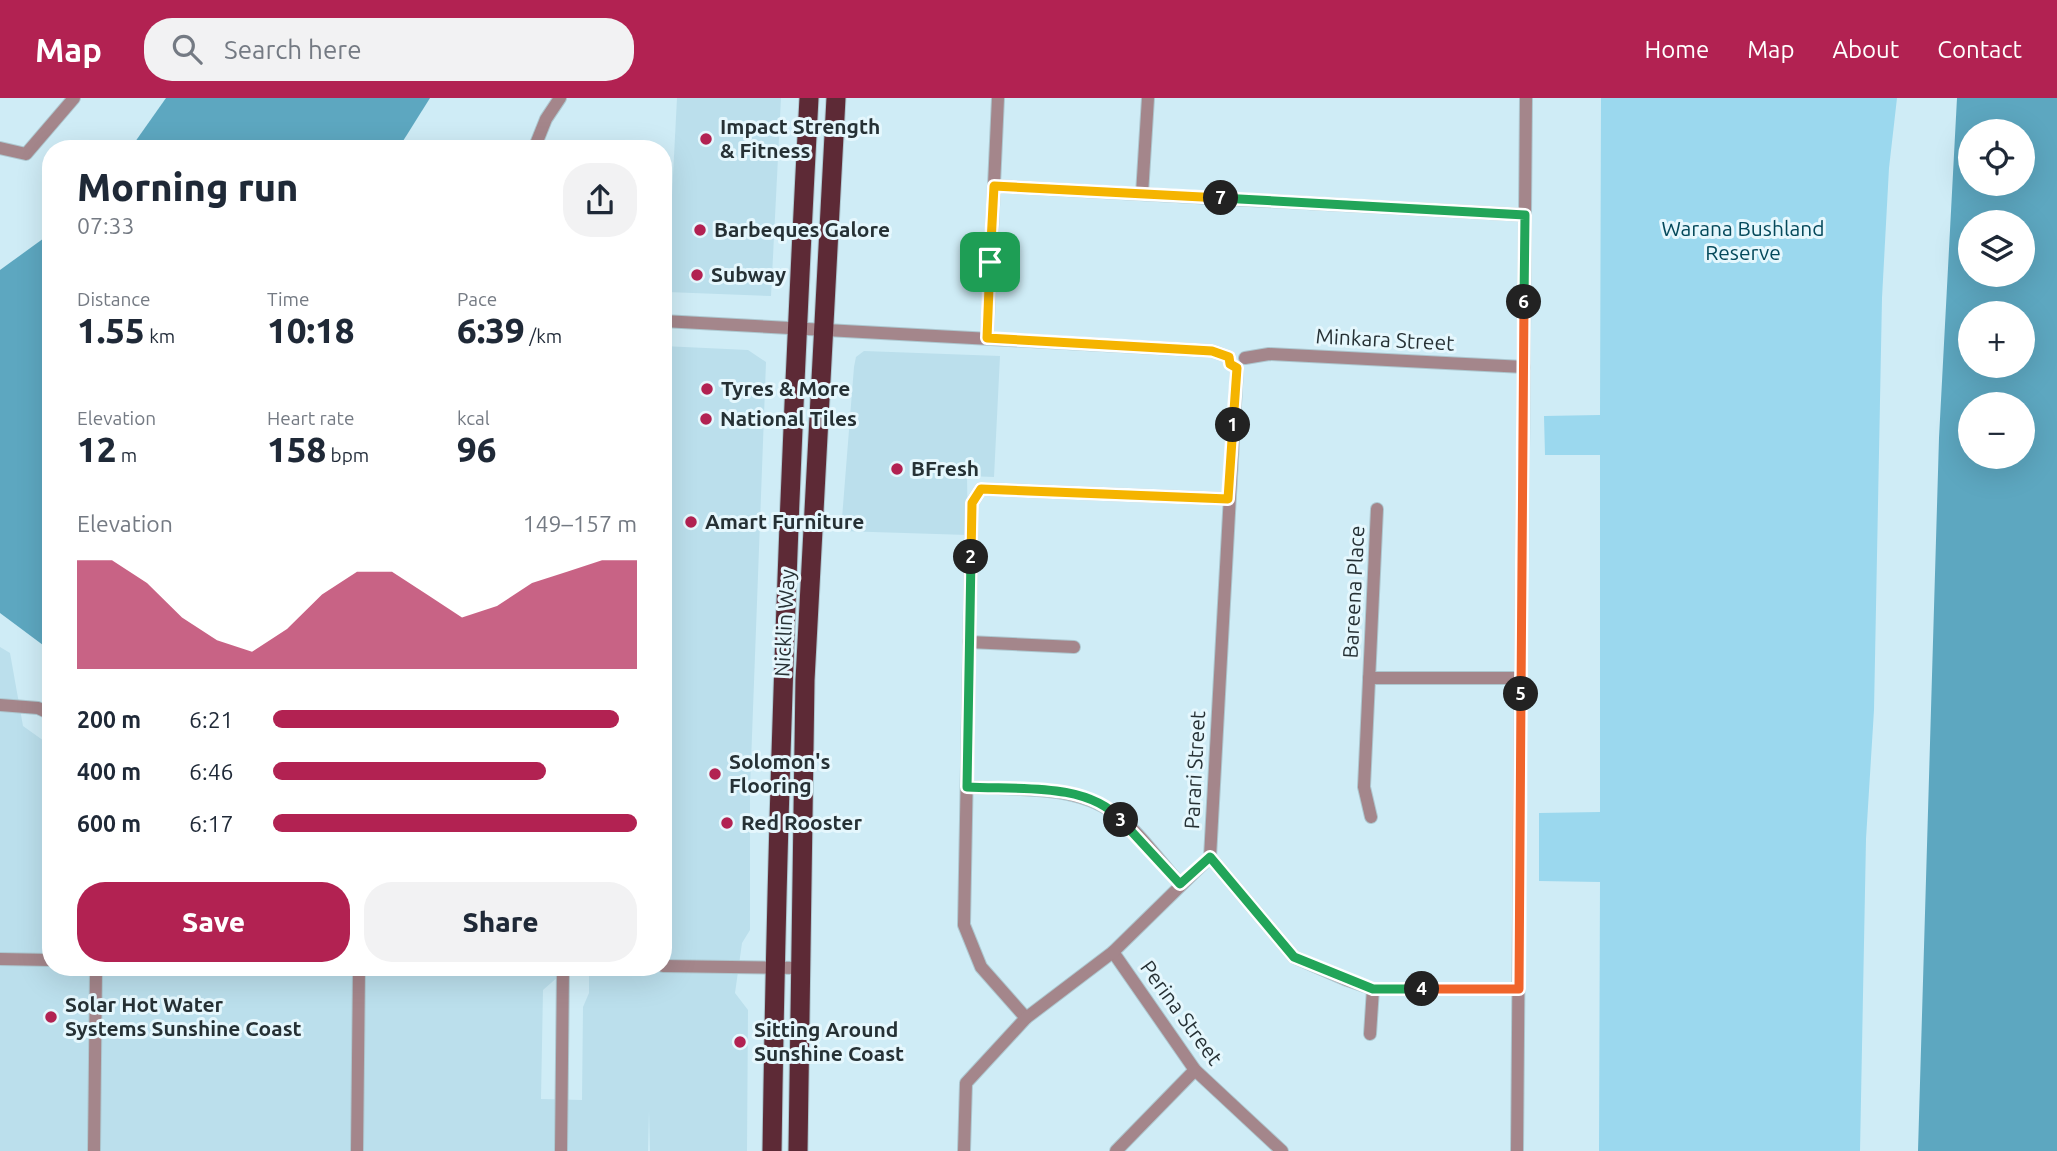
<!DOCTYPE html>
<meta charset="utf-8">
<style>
body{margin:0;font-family:Ubuntu,sans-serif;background:#f2f2f3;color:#1f2937;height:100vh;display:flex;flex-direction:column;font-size:26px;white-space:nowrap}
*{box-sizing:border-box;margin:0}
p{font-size:23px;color:#747a83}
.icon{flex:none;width:38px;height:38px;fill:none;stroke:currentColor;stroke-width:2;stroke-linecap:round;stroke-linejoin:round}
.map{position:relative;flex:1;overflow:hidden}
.side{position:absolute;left:42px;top:42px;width:630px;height:836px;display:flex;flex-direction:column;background:#fff;border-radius:28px;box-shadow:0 7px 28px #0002}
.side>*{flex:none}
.fabs{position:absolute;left:1958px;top:21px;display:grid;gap:14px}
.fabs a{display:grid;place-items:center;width:77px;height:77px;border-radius:50%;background:#fff;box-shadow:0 7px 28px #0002;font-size:35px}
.pin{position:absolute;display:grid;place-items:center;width:60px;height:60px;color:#fff;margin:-30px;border-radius:14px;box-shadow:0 4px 10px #0006}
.km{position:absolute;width:35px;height:35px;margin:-18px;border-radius:50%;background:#222;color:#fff;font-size:19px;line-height:35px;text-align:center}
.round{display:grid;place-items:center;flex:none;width:74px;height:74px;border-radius:28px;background:#f2f2f3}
.overview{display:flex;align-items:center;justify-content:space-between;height:119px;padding:0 35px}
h1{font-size:38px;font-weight:800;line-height:52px}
.metrics{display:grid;grid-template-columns:repeat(3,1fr);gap:10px;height:119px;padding:7px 35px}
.metrics div{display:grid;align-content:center}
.metrics b{font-size:35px;font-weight:800}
.metrics small{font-size:19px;font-weight:400}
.metrics p{font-size:19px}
.chart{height:196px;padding:14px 35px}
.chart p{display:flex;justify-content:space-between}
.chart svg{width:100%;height:126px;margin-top:7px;fill:#b22252;opacity:.7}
.button{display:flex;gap:14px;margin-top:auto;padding:14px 35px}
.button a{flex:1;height:80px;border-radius:28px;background:#b22252;color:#fff;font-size:28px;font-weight:800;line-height:80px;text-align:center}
.button a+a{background:#f2f2f3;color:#1f2937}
ul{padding:0 35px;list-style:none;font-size:23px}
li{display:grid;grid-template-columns:112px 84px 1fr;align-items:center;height:52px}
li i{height:18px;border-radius:9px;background:#b22252}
header{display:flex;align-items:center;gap:42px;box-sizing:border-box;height:98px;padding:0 35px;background:#b22252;color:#fff}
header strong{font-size:33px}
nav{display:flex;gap:38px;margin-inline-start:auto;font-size:24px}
.search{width:490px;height:63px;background:#f2f2f3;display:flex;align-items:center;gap:18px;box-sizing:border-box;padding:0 24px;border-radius:28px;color:#747a83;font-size:26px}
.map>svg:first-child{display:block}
.built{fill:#bbdfec}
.green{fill:#9bd8ee}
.water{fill:#5da7c0;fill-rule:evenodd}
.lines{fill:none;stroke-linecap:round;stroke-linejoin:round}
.minor-casing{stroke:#adc7cf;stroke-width:14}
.trunk-casing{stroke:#adc7cf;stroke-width:21}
.minor{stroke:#a4868b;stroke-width:12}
.trunk{stroke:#5d2a36;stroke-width:19}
.split-1-casing{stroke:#fff;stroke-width:14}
.split-2-casing{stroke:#fff;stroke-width:14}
.split-3-casing{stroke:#fff;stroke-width:14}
.split-4-casing{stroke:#fff;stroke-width:14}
.split-5-casing{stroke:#fff;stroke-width:14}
.split-6-casing{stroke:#fff;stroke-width:14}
.split-7-casing{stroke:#fff;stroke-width:14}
.split-8-casing{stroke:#fff;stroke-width:14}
.split-1{stroke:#f5b400;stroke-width:9}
.split-2{stroke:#f5b400;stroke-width:9}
.split-3{stroke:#22a559;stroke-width:9}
.split-4{stroke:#22a559;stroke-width:9}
.split-5{stroke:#f0652b;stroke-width:9}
.split-6{stroke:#f0652b;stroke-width:9}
.split-7{stroke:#22a559;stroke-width:9}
.split-8{stroke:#f5b400;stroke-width:9}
.poi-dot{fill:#b22252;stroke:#e5f7fd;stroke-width:2.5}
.labels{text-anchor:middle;stroke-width:6;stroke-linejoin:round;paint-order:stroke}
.poi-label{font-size:21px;font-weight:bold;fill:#263135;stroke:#e5f7fd;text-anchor:start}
.park-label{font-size:21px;fill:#05495b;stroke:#e5f7fd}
.street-label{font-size:21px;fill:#263135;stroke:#e5f7fd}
</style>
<header>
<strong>Map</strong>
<div class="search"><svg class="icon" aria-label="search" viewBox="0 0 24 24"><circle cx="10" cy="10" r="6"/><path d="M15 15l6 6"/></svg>Search here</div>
<nav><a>Home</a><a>Map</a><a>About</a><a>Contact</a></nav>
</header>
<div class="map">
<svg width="2057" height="1053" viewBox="0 0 2057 1053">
<rect width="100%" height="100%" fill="#cfecf6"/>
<!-- built -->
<g class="built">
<path d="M677,0H781L771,198L667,194Z"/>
<path d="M663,248L748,252L766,264L750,691V832L742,845L735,895L748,912L747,1053H650L649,1013L648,1053H0V549L10,555L23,628L51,648V870H568L543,892L541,1001L582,1002L583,909L589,895V870H663Z"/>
<path d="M864,253L1000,258L994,379L967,378L968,437L841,433L854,269L856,259Z"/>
</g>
<!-- green -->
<path class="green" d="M1601,0H1897L1889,70L1882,200L1874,612L1866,741L1860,1053H1599L1600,784L1539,783V715L1600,714V357H1545L1544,318L1600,317Z"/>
<!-- water -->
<g class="water">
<path d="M166,0H430L398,51H130Z"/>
<path d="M1957,0H2057V1053H1918L1939,340ZM1970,33H2023V86H1970ZM1970,124H2023V177H1970ZM2023,215V268H1970V215ZM1970,306H2023V359H1970Z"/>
<path d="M51,135V553L0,515V172Z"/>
</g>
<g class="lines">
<!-- minor casing -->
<g class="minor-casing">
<g id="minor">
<path d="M0,50L26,56L74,0"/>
<path d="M534,51L546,21L560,0"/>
<path d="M994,88L1525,117"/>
<path d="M1142,96L1148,0"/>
<path d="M663,223L1212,253L1229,259"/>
<path d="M987,240L998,0"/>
<path d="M1245,260L1269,256L1524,269"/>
<path d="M969,544L1074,549"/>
<path d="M1369,580H1521"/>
<path d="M0,607L38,610L51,616"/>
<path d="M967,689C1015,692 1074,686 1114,715C1137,731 1160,764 1180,786"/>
<path d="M1371,719L1364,689L1377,411"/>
<path d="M1210,759L1294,859L1347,882L1373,891H1519"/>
<path d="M1113,854L1195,972L1282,1053"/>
<path d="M0,861L51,862"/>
<path d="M663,868L802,870"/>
<path d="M1026,920L981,869L964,827L972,405L981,391L1228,401"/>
<path d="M1370,936L1373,891"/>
<path d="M94,1053L96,870"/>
<path d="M357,1053L359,870"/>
<path d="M561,1053L563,870"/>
<path d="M964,1053L966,985L1026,920L1113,854L1210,759L1237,270"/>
<path d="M1116,1053L1195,972"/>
<path d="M1517,1053L1526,0"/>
</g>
</g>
<!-- trunk casing -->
<g class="trunk-casing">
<g id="trunk">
<path d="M772,1053C777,702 790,351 809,0"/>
<path d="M798,1053L805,582L836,0"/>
</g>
</g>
<!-- minor -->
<use href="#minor" class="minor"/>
<!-- trunk -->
<use href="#trunk" class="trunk"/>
</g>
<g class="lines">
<!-- split-1 casing -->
<g class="split-1-casing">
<path id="split-1" d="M990,164L987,240L1212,253L1229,259L1230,266L1237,270L1233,327"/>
</g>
<!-- split-2 casing -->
<g class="split-2-casing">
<path id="split-2" d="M971,459L972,405L981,391L1228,401L1233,327"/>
</g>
<!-- split-3 casing -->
<g class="split-3-casing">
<path id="split-3" d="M971,459L967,689C1014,692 1087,683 1121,722"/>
</g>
<!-- split-4 casing -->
<g class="split-4-casing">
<path id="split-4" d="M1121,722L1180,786L1210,759L1294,859L1373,891H1422"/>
</g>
<!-- split-5 casing -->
<g class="split-5-casing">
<path id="split-5" d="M1422,891H1519L1521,596"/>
</g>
<!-- split-6 casing -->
<g class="split-6-casing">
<path id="split-6" d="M1521,596L1524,204"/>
</g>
<!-- split-7 casing -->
<g class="split-7-casing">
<path id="split-7" d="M1221,100L1525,117L1524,204"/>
</g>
<!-- split-8 casing -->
<g class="split-8-casing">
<path id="split-8" d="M990,164L994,88L1221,100"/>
</g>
<!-- split-1 -->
<use href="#split-1" class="split-1"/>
<!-- split-2 -->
<use href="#split-2" class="split-2"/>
<!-- split-3 -->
<use href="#split-3" class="split-3"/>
<!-- split-4 -->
<use href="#split-4" class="split-4"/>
<!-- split-5 -->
<use href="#split-5" class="split-5"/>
<!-- split-6 -->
<use href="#split-6" class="split-6"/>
<!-- split-7 -->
<use href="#split-7" class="split-7"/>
<!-- split-8 -->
<use href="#split-8" class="split-8"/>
</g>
<!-- markers -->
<g class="poi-dot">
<circle cx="706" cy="41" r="7"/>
<circle cx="700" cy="132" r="7"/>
<circle cx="697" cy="177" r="7"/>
<circle cx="707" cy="291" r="7"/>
<circle cx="706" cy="321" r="7"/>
<circle cx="897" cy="371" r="7"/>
<circle cx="691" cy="424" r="7"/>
<circle cx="715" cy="676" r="7"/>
<circle cx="727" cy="725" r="7"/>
<circle cx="51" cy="919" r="7"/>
<circle cx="740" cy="944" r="7"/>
</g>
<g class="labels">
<!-- poi labels -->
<g class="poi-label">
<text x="720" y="36">Impact Strength<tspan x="720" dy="24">&amp; Fitness</tspan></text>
<text x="714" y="139">Barbeques Galore</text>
<text x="711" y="184">Subway</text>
<text x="721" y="298">Tyres &amp; More</text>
<text x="720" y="328">National Tiles</text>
<text x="911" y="378">BFresh</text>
<text x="705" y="431">Amart Furniture</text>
<text x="729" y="671">Solomon's<tspan x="729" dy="24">Flooring</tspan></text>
<text x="741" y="732">Red Rooster</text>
<text x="65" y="914">Solar Hot Water<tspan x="65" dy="24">Systems Sunshine Coast</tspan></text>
<text x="754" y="939">Sitting Around<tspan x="754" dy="24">Sunshine Coast</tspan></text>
</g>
<!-- park labels -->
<g class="park-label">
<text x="1743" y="138">Warana Bushland<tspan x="1743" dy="24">Reserve</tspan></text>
</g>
<!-- street labels -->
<g class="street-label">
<text transform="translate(1385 242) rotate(3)" y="7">Minkara Street</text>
<text transform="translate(1354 494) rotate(-87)" y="7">Bareena Place</text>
<text transform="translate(785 525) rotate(-87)" y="7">Nicklin Way</text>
<text transform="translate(1195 672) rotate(-87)" y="7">Parari Street</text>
<text transform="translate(1181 915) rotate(54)" y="7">Perina Street</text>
</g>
</g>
</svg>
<div class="fabs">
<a><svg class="icon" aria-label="locate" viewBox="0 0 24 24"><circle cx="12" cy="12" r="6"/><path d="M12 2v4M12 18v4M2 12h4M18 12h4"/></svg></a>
<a><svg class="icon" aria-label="layers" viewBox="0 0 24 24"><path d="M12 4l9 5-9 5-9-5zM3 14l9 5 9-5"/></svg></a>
<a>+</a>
<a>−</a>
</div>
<div class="pin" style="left:990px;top:164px;background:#1e9e55"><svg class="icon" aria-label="arrive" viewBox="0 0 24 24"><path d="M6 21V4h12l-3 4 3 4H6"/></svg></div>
<b class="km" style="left:1233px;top:327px">1</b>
<b class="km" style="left:971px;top:459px">2</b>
<b class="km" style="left:1121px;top:722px">3</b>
<b class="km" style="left:1422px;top:891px">4</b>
<b class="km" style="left:1521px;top:596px">5</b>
<b class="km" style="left:1524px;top:204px">6</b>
<b class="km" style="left:1221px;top:100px">7</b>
<section class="side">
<div class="overview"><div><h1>Morning run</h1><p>07:33</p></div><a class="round"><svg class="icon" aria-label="share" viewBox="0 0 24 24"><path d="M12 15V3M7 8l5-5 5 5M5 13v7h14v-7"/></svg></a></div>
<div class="metrics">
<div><p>Distance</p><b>1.55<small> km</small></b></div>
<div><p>Time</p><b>10:18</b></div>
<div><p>Pace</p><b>6:39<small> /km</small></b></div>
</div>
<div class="metrics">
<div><p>Elevation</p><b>12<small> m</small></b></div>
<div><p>Heart rate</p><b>158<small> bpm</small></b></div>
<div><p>kcal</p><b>96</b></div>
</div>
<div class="chart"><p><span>Elevation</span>149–157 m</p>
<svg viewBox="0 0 160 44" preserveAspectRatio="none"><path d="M0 44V6L10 6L20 14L30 26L40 34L50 38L60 30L70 18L80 10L90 10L100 18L110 26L120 22L130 14L140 10L150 6L160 6V44z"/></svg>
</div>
<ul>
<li><b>200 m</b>6:21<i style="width:95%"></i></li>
<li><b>400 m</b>6:46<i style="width:75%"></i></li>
<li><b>600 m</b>6:17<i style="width:100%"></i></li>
</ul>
<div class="button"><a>Save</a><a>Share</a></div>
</section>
</div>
